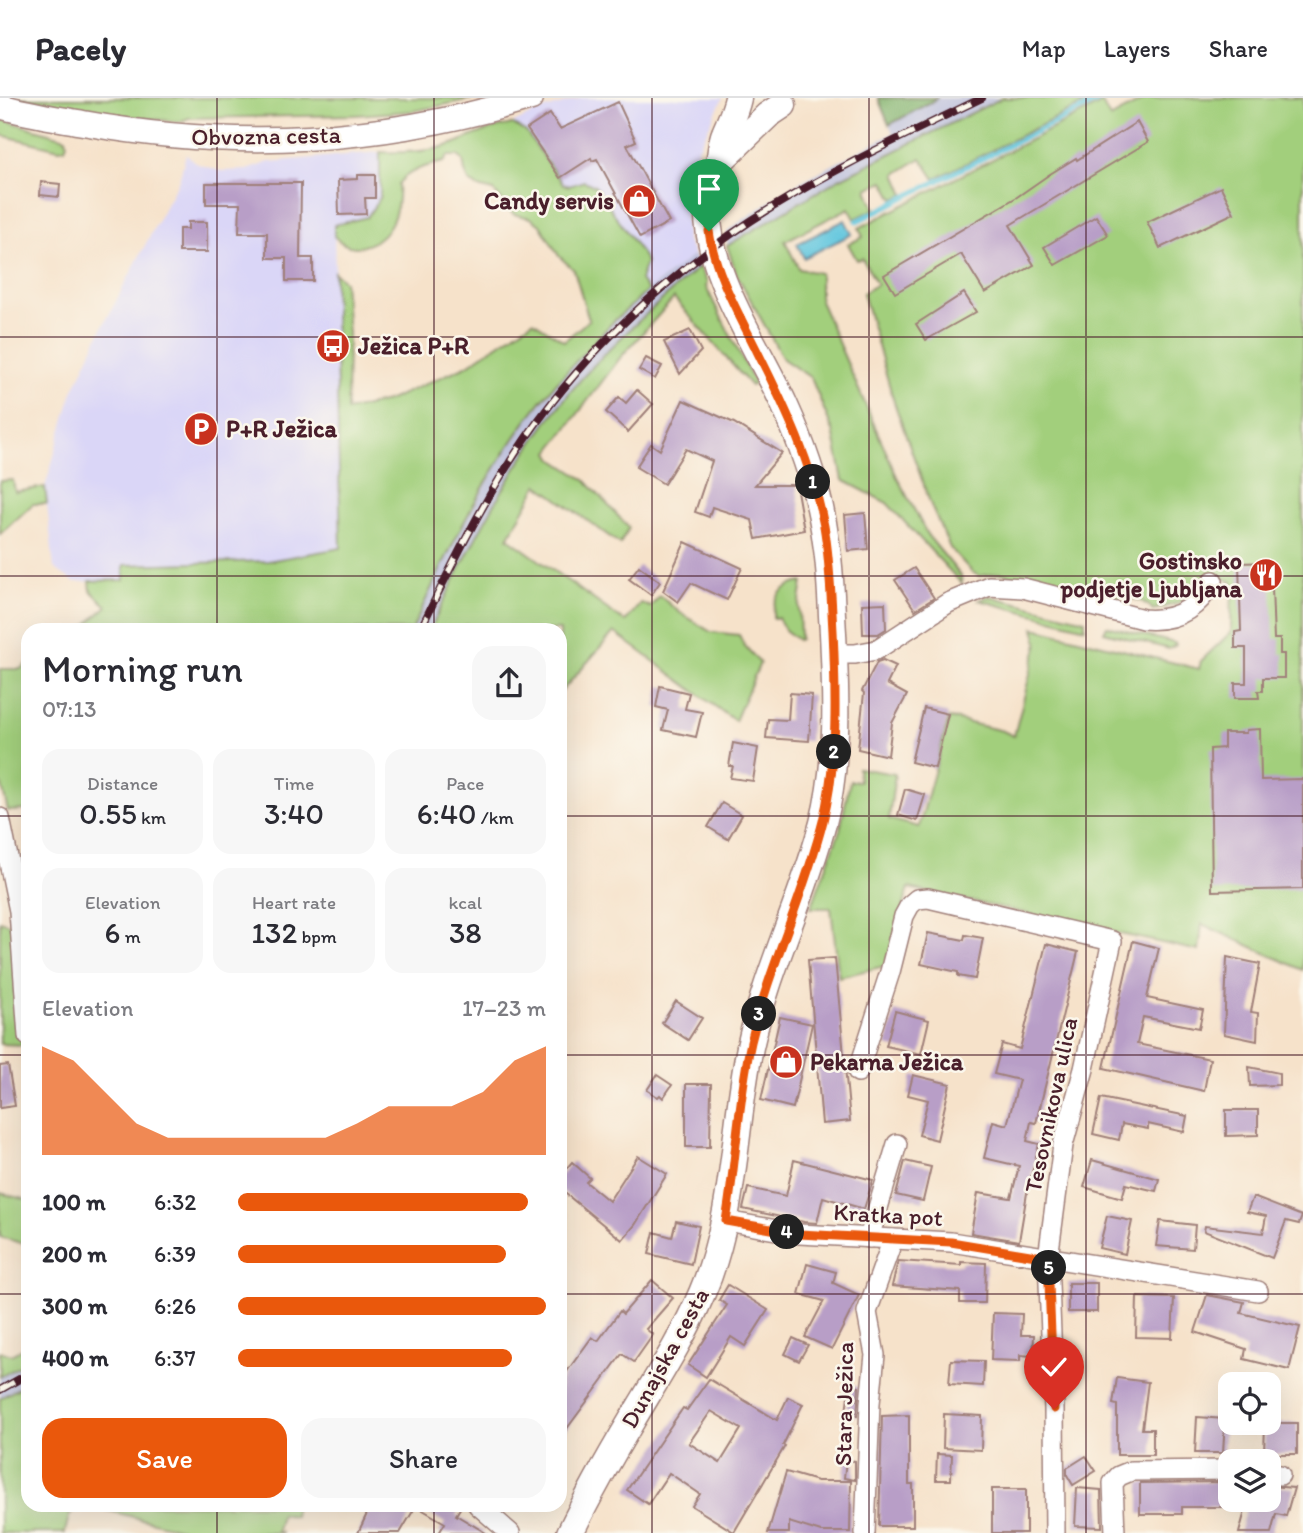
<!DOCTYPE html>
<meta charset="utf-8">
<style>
body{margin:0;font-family:Itim,sans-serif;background:#f7f7f7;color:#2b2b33;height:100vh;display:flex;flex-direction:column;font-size:26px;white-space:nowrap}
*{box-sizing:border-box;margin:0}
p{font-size:23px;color:#7c7c81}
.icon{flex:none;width:38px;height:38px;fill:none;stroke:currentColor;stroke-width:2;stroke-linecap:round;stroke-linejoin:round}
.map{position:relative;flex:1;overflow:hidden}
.panel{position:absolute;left:21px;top:525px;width:546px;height:889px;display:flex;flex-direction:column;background:#fff;border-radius:21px;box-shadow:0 7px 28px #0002}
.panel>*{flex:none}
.fabs{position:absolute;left:1218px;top:1274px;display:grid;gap:14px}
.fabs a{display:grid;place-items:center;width:63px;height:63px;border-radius:14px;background:#fff;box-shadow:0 7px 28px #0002;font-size:35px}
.pin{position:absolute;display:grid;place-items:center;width:60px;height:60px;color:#fff;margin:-72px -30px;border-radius:50% 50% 50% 0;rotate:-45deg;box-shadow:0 0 7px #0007}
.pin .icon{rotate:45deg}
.km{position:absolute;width:35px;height:35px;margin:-18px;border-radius:50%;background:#222;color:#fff;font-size:19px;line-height:35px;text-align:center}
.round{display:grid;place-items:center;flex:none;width:74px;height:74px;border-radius:21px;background:#f7f7f7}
.overview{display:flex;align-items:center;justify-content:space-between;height:119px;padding:0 21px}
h1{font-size:38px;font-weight:600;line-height:52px}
.metrics{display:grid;grid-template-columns:repeat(3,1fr);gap:10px;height:119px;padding:7px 21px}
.metrics div{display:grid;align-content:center;border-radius:18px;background:#f7f7f7;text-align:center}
.metrics b{font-size:30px;font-weight:600}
.metrics small{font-size:19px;font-weight:400}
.metrics p{font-size:19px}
.chart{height:196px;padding:14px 21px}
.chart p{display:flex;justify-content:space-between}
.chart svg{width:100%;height:126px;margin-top:7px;fill:#ea580c;opacity:.7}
.button{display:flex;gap:14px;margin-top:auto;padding:14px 21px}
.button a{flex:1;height:80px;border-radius:21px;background:#ea580c;color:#fff;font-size:28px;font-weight:600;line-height:80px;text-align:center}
.button a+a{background:#f7f7f7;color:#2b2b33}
ul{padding:0 21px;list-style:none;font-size:23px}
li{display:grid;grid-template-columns:112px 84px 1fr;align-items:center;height:52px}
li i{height:18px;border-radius:9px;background:#ea580c}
header{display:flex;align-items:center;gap:42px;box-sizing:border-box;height:98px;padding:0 35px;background:#fff;border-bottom:2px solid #e1e1e2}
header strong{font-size:33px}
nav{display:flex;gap:38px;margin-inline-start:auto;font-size:24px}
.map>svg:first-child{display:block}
.built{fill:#dad6f7}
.industrial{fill:#c0c2dd}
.green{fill:#a2cf7c;stroke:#767754;stroke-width:2}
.forest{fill:#81b26c;stroke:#66684c;stroke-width:2}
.water{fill:#61c6de;stroke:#567284;stroke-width:2}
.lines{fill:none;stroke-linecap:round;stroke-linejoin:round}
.stream{stroke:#61c6de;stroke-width:5}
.building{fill:#b89ec7;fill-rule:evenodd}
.minor-casing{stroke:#a0807a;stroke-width:22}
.tertiary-casing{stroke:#a0807a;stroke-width:27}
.secondary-casing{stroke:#a0807a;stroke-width:29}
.minor{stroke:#fff;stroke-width:19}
.tertiary{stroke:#fff;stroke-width:24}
.secondary{stroke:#fff;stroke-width:26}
.rail-casing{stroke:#4a1f2b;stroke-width:8}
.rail{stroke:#fbf7ec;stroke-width:5;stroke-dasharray:16;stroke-linecap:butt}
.route-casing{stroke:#fff;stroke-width:14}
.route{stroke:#ea580c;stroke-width:9}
.grid{fill:none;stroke:#4a1f2b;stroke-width:2;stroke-opacity:0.55}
.labels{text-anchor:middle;stroke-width:5;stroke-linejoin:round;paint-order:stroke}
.street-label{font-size:24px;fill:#4a1f2b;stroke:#fbf7ec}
.poi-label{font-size:24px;font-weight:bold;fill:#4a1f2b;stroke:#fbf7ec;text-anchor:start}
</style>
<header>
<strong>Pacely</strong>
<nav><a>Map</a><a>Layers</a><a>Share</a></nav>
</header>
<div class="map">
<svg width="1303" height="1435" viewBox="0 0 1303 1435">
<rect width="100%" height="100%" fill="#fbf7ec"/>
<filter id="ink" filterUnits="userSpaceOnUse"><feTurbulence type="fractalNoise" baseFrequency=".0143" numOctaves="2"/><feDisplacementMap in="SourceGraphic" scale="14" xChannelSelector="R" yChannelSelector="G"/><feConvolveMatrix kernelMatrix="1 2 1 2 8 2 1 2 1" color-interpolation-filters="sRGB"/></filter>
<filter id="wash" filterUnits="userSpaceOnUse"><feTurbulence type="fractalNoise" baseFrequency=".00686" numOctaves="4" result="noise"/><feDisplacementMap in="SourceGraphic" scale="28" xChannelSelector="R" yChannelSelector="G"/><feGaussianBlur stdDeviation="1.57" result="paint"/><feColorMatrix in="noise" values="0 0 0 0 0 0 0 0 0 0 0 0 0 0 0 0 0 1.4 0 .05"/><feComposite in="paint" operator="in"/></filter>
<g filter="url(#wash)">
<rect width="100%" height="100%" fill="#f6e2ca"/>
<!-- built -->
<g class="built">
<path d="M581,0H723L693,61L684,87L687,143L694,157L648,192L640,182L644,174V159L636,151L591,135L512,26L536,14Z"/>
<path d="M380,54V100L373,111L367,119L334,127L341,450L268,463L124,468V482L74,484L54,470L45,389L72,296L101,232L179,82L186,56L198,66L220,73L247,72L269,64Z"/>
</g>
<!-- industrial -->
<g class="industrial">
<path d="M938,0H1002L839,81L727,148V133L764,107L794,87L893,35L889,27Z"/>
<path d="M694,157L699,169L593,268L535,342L500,396L430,532H412L456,440L498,366L528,322L559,283L613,224L648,192Z"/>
<path d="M28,1263V1285L0,1300V1279Z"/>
</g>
<!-- green -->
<g class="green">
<path d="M20,0H477L414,13L356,17L189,20L179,24L99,15Z"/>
<path d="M1002,0H1095L935,81L921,60L896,76L905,97L894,101L884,83L867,91L875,111L855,121L849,110L785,143L799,171L820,175V203L897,379L928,438L961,478L962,486L887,405L843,382L833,333L811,280L783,261L737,177L727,148L839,81Z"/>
<path d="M1147,0H1303V872L1202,826L1199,853L909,790L885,868L839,879L831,810H811L840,732L850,683H859L858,670L895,676L889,721L919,729L949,620L1003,633L1014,638L1038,545L1034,530L1199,571L1201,563L1231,534L1232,484L1217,477L1210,490L1198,485L1179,505L1153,512C1142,499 1122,498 1108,502L1001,475L979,478L972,474L950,450L932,410L894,304L863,195L877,186L862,160L857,162L848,146L863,139L859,130L1102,5L1110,20Z"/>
<path d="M0,21L66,40L67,45L65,50L59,51L0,37Z"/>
<path d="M512,26L526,34L563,86L569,88L584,83L595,88L644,159L646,165L640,182L648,192C637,204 624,213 613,224C594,243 576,264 558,283C495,355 451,446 412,532H81L107,508L91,493L90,483L124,482V467L268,463L341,450L334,174L344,183L348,236L347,313L387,303L466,268L533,223L564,243L589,222L574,172L559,158L540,127L531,120L513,116L494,93L477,89L469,83L465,74L463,62L458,58H448L444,64C427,68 410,71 398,86C400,112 391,141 363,148C351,151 342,147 334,138V127L367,119L380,100V54C405,55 435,54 458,44C476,36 492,30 512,26Z"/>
<path d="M699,169L707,184L706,189L755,286L751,288L674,200L620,260L549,354L553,361L585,382L629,430L620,446L538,387L508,440L625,524L641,505L650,509L660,498L679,514L711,534L739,537L744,547L760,565L735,623L614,534L560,595V532H474L467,527L457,532H430C473,441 525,340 594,267C627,232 664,200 699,169Z"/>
<path d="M13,382L15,394L45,389L47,406H33L0,436V383Z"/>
<path d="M803,484L799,509L800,541L798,542L785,532L778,520H773C772,500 782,487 803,484Z"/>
<path d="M989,498L1085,522V530L979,502Z"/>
<path d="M1107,528L1175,545L1176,547L1169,551L1104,534Z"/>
<path d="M28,565V712L8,713L0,680V571H21Z"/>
<path d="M0,823L10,826L15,834L22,947L0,946Z"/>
<path d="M0,1095L28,1102V1147L0,1139Z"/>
<path d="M28,1248V1263L0,1279V1253L11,1257Z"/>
<path d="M28,1285V1407H296L294,1418L281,1416L277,1433L282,1435H197L86,1407C69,1410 68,1420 65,1435H0V1300Z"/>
</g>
<!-- forest -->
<path class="forest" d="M878,0H938L889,27Z"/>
<!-- water -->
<path class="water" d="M845,122L852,136L804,160L797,146Z"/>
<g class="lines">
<!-- stream -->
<path class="stream" d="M857,123L1104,0"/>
</g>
<g id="blocks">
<!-- building -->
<g class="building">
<path d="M618,4L636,43L627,47L669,124L640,140L597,61L592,63L591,60L560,80L527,31L550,16L560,31Z"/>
<path d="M1137,24L1148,44L1010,127L1034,167L985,195L961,156L895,195L884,177L1017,99L1050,76L1076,60L1077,62Z"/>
<path d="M358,77H375V100H365L366,116L339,117L338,82L358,81Z"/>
<path d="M41,84L60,86L59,99L40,97Z"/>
<path d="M206,85H301L300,160H313V183H286V160H267V135H239L240,106H206Z"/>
<path d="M1221,89L1234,115L1160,150L1147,124Z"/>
<path d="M1096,118L1108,137L1055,167L1044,149Z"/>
<path d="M188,124H207V154H179V131H188Z"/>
<path d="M964,195L976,214L926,242L916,226Z"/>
<path d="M690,232L701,253L680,276L664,244Z"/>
<path d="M646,260L662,268L655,281L639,272Z"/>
<path d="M637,292L653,306L628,334L606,314L619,299L626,305Z"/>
<path d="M683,302L734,325L782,355L755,387H796L804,432L756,441L752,422L712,409L709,419L695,414L712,363L686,351L664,386L636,369L651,346L660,352Z"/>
<path d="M865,415L868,451L848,453L845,417Z"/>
<path d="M685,444L742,470L727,502L691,485L678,504L663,493Z"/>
<path d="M1271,464L1274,541H1280V556H1284V580H1263V593H1258L1259,600H1235V585H1246V550H1235V534L1241,533L1239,465Z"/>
<path d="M639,468L660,484L651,497L629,481Z"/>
<path d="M914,470L934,500L915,512L895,482Z"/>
<path d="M885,505L886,531L878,536H863L862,506Z"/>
<path d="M883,562L896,568L887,586L907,597L892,625L888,658L858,651L864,595L862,593L877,564Z"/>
<path d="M660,588L689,595L685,611L702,614L696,639L663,632L668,612L656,609Z"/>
<path d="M790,595L812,597L809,643L766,640L768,621L788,622Z"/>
<path d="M924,610L948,616L935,670L911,664Z"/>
<path d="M1260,631L1261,682L1303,681V791L1212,793L1210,651L1224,650V635H1246V632Z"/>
<path d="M733,645L758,650L753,683L730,680L733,668H729Z"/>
<path d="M905,691L925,697L917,723L898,717Z"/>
<path d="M722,705L742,717L728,741L708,729Z"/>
<path d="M928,835L964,842L965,837L983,840L975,881L958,878V874L921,866Z"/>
<path d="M1133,843L1159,850L1147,900L1203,912L1199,930L1143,919L1137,946L1210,961L1204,993L1104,970Z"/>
<path d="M1046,846L1078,854L1036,1025L1031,1024L1027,1043L1039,1046L1027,1095L1019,1143L971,1135L978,1095L1011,1100L1019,1068L984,1060L993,1023L1007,1027L1019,982L994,976L1002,946L1020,951Z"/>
<path d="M1227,859L1260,866L1251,914L1258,915L1257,943L1224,936Z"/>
<path d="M835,860L850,1023L822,1026L808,862Z"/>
<path d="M676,903L702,920L688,942L662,925Z"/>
<path d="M895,913L929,922L921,956L886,948Z"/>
<path d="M780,919L812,926L793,1010L761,1002Z"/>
<path d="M8,967L15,1008L0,1010V968Z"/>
<path d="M1249,969L1279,975V987L1250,988Z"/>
<path d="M657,977L672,987L663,1000L660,997L658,999L647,992Z"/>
<path d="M913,977L950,986L937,1042L919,1037L928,1002L908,997Z"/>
<path d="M686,986H711L710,1049H686Z"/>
<path d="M1101,1000L1187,1018L1184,1034L1148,1026V1031L1122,1026L1119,1042L1093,1036Z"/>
<path d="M1226,1012H1258V1037L1226,1038Z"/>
<path d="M638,1058L667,1076L635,1127L622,1142L560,1091V1078L572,1064L590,1080L586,1084L609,1103Z"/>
<path d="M794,1062L873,1082L864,1111L823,1099L817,1125L804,1124L743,1111L748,1090L786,1098Z"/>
<path d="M1092,1062L1159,1081L1156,1093L1126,1086L1122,1100L1084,1089Z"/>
<path d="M905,1063L931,1069L923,1103L896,1097Z"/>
<path d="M1253,1099L1302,1118L1299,1126L1286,1123L1272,1160L1204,1133L1205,1128L1263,1135L1266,1118L1247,1114Z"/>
<path d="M1107,1118L1132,1123L1125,1156L1099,1150Z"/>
<path d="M676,1123L699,1128L691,1166L649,1156L654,1134L672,1139Z"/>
<path d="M1160,1123L1195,1127L1193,1151L1156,1148Z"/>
<path d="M898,1163L961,1167V1164L986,1165L985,1205H960V1193L892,1188Z"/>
<path d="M807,1166L836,1174L833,1185L859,1197L832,1251L805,1239L824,1203L799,1196Z"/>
<path d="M652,1182L673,1200L646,1231L653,1237L634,1264L622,1256L560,1340V1283L592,1239L598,1243L620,1213L623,1216Z"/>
<rect x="1068" y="1185" width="29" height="29"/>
<path d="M728,1187L768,1212L745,1248L731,1239L706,1279L688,1267L727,1207L719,1202Z"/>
<path d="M1207,1197L1244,1204L1241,1215L1300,1229L1289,1272L1244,1261L1246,1251L1195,1234Z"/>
<path d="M1137,1199L1174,1200L1172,1240L1136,1239Z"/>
<path d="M993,1215L1022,1216L1021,1237H1034L1033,1258L1020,1257V1263L991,1262Z"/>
<path d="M793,1240L808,1247L799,1263L785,1256Z"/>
<path d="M951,1262L984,1263L983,1288L949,1286Z"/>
<path d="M1117,1280L1148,1284L1142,1331H1153V1357H1117V1307L1113,1306Z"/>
<path d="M709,1281L777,1322L788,1299L803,1306L783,1347L785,1348L734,1434L692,1408L700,1396L669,1375L648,1406L627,1392L683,1310L687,1312ZM711,1313L741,1331L720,1365L689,1345Z"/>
<path d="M849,1288L859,1289L857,1318L846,1316Z"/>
<path d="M944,1316L982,1318L981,1352L943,1350Z"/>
<path d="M909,1317V1386H913V1428H879L882,1318Z"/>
<path d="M1197,1319L1225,1321L1223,1355H1195Z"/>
<path d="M1265,1325H1297V1356H1264Z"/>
<path d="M937,1356L952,1357L951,1382H936Z"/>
<path d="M1086,1358L1096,1373L1073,1387L1067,1377V1370Z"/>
<path d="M846,1362L855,1363V1382L844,1380Z"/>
<path d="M786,1374L817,1383H851L850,1434H821L789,1424V1435H768Z"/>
<path d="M1230,1384V1409H1182V1416H1140V1385Z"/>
<path d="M1269,1388L1294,1390L1286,1418L1276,1416L1271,1435H1239L1248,1402H1269Z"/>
<path d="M1077,1390L1101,1392L1102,1429L1075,1428Z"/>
<rect x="992" y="1391" width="34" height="44"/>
<path d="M371,1407H462L456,1417L486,1435H439L445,1425L416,1408L400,1435H358Z"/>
</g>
</g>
</g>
<g filter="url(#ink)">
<use href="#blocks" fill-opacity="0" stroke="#a0807a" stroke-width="2"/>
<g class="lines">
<!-- minor casing -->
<g class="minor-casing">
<g id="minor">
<path d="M834,556H855L876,552L948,505L989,488L1023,490L1143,521C1175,524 1198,511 1213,483"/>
<path d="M0,720L19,813L28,938"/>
<path d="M858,974L890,874L904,818L910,807L917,801L928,800L1112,843L1084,971L1063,1047L1048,1160L1054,1311L1055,1435"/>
<path d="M726,1123L799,1136L951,1144L1258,1193"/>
<path d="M869,1140L897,1046"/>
<path d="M1269,1376L1280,1377"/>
<path d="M478,1407L510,1435"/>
<path d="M865,1435L870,1305L875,1257L867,1214L893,1141"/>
<path d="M1115,1435L1113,1385L1119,1378L1131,1373L1230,1372"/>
</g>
</g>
<!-- tertiary casing -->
<g class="tertiary-casing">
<path id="tertiary" d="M0,8C27,16 55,20 83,25C237,53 381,45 531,0"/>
</g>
<!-- secondary casing -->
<g class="secondary-casing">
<g id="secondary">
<path d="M719,64L768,17L783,7"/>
<path d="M570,1435C589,1396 610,1359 632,1322C657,1280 683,1240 702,1195C736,1116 733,1032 750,949C767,872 803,801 823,725C839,663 836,598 833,535C831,505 831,474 826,444C820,396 804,350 784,306C758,249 705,173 708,109C708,94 715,80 719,65C721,55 721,44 725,35C730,23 735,14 738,0"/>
</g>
</g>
<!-- minor -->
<use href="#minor" class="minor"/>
<!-- tertiary -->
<use href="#tertiary" class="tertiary"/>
<!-- secondary -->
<use href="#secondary" class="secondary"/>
<!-- rail casing -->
<g class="rail-casing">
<g id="rail">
<path d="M420,532C458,454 496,376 550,307C615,223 701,150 793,97C854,61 918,31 982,0"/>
<path d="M0,1292L28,1276"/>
</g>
</g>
<!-- rail -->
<use href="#rail" class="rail"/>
</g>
</g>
<g class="lines" filter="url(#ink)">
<!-- route casing -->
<g class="route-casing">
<path id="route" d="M709,133C715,176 739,216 758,255C786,311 812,366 824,428C830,462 831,498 833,533C836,597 838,661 823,723C804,798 769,869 751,944C738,1003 736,1064 726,1123L799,1136L951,1144L1048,1160L1054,1311"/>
</g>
<!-- route -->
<use href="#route" class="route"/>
</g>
<!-- grid -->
<path class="grid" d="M217,0V532M434,0V532M652,0V1435M869,0V1435M1086,0V1435M0,239H1303M0,478H1303M0,718H28M560,718H1303M0,957H28M560,957H1303M0,1196H28M560,1196H1303M217,1407V1435M434,1407V1435"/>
<!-- icons -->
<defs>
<g id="shop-disc" transform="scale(1.75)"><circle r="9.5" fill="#c8321e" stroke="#fbf7ec"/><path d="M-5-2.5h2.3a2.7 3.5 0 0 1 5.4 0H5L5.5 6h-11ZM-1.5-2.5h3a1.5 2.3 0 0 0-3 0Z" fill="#fff"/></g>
<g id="bus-disc" transform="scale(1.75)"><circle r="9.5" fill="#c8321e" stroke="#fbf7ec"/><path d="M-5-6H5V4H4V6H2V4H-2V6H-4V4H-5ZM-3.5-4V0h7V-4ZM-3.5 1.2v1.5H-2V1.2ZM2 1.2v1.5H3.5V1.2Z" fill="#fff"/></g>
<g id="parking-disc" transform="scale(1.75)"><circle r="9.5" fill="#c8321e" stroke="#fbf7ec"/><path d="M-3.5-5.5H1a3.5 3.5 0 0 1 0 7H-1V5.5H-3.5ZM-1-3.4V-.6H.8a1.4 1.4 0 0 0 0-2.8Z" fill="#fff"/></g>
<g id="restaurant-disc" transform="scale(1.75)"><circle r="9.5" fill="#c8321e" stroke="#fbf7ec"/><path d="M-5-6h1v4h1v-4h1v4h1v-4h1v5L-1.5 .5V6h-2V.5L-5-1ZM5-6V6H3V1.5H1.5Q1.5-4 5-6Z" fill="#fff"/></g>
</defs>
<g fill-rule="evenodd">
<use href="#shop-disc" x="639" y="103"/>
<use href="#bus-disc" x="333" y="248"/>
<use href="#parking-disc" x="201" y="331"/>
<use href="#restaurant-disc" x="1266" y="477"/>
<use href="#shop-disc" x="786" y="964"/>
</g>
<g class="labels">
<!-- street labels -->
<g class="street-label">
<text transform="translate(266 38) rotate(-1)" y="8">Obvozna cesta</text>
<text transform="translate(1051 1007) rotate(-78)" y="8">Tesovnikova ulica</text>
<text transform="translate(888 1117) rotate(3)" y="8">Kratka pot</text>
<text transform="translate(665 1260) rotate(-61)" y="8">Dunajska cesta</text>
<text transform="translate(844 1306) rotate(-89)" y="8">Stara Ježica</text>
</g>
<!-- poi labels -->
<g class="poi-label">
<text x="614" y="111" text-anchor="end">Candy servis</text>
<text x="358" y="256">Ježica P+R</text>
<text x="226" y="339">P+R Ježica</text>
<text x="1242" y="471" text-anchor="end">Gostinsko<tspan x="1242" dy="28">podjetje Ljubljana</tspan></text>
<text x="810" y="972">Pekarna Ježica</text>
</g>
</g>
</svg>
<div class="fabs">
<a><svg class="icon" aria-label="locate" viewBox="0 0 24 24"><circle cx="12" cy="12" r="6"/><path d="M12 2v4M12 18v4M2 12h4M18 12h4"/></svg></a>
<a><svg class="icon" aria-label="layers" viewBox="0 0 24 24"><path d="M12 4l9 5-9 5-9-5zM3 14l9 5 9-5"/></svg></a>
</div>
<div class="pin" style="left:709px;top:133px;background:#1e9e55"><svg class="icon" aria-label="arrive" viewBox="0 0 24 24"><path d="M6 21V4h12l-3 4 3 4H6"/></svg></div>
<div class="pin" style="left:1054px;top:1311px;background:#d93025"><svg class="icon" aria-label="check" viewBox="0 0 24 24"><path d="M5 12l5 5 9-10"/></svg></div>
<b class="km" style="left:813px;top:384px">1</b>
<b class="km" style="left:834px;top:654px">2</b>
<b class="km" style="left:759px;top:916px">3</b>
<b class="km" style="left:787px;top:1134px">4</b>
<b class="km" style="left:1049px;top:1170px">5</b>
<section class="panel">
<div class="overview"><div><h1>Morning run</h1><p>07:13</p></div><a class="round"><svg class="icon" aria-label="share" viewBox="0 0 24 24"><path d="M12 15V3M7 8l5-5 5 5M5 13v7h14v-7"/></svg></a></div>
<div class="metrics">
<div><p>Distance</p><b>0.55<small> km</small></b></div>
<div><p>Time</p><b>3:40</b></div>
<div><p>Pace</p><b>6:40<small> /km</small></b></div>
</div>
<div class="metrics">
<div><p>Elevation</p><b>6<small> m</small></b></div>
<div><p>Heart rate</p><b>132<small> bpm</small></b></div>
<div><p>kcal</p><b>38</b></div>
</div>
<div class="chart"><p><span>Elevation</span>17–23 m</p>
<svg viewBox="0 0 160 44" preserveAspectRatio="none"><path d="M0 44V6L10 11L20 22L30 33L40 38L50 38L60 38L70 38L80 38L90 38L100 33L110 27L120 27L130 27L140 22L150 11L160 6V44z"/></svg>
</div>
<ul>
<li><b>100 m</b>6:32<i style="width:94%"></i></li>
<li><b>200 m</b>6:39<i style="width:87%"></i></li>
<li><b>300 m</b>6:26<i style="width:100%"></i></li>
<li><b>400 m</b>6:37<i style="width:89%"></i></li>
</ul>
<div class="button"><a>Save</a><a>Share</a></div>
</section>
</div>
